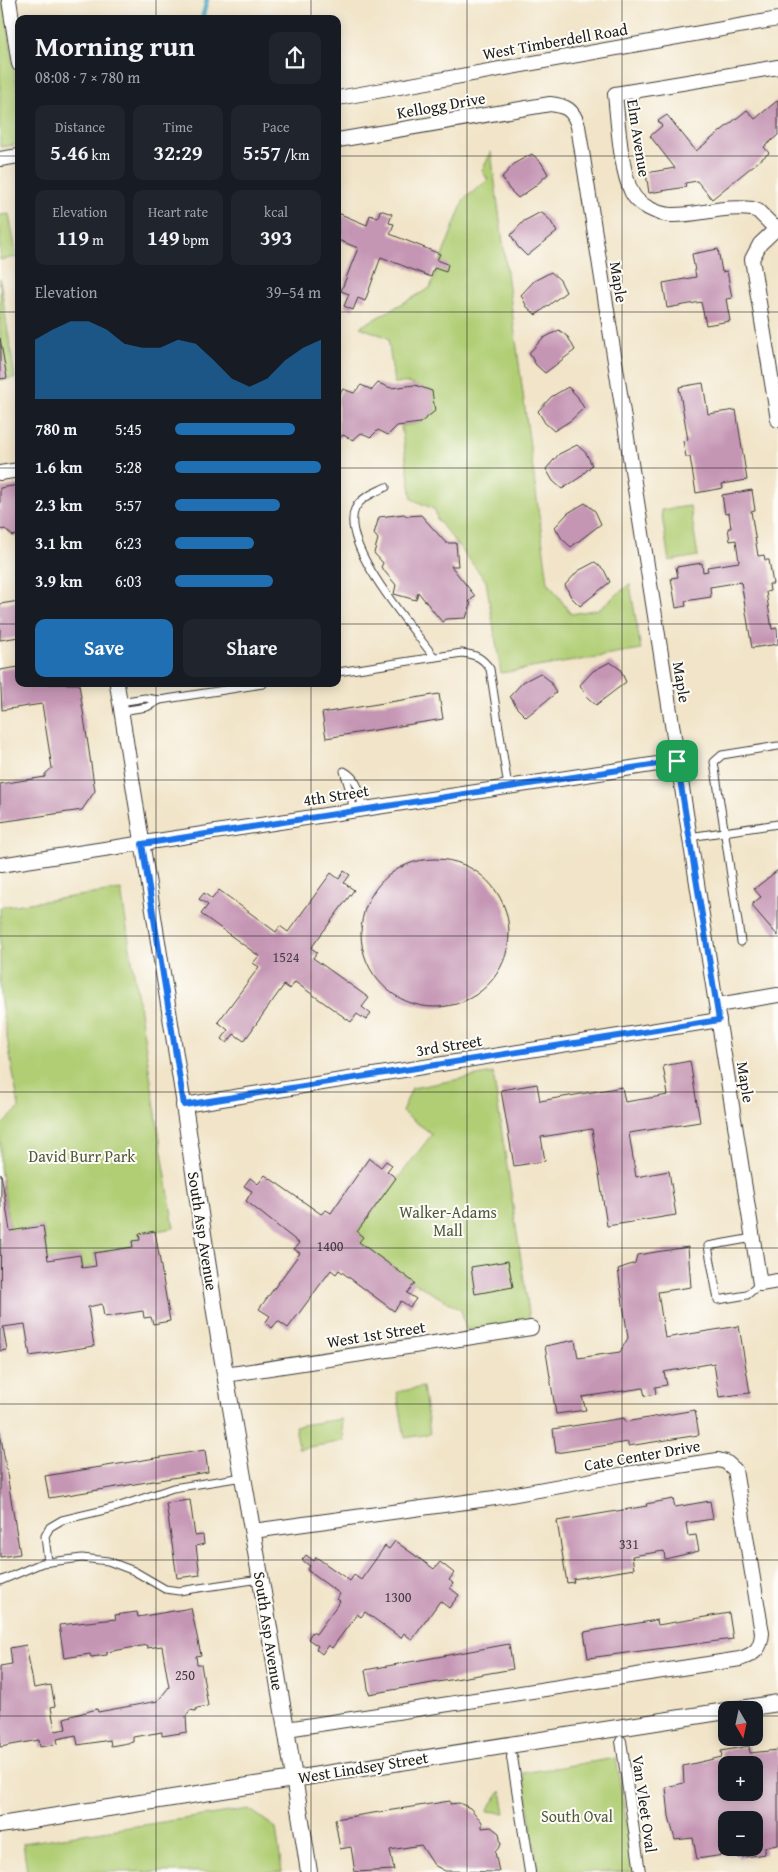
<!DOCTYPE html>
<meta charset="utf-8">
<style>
body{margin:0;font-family:"Gentium Book Plus",serif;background:#20242c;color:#f1f3f6;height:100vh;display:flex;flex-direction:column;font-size:19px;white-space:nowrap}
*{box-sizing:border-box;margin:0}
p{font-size:16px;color:#9ea1a6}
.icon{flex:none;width:28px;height:28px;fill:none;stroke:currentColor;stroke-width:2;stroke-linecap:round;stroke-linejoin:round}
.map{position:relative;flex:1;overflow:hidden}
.drawer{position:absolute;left:15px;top:15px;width:326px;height:672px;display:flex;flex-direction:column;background:#171b24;border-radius:10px;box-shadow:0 2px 12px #0003}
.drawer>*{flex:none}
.needle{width:32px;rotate:171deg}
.buttons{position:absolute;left:718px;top:1701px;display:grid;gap:10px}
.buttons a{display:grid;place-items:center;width:45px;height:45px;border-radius:10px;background:#171b24;box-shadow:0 2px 12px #0003;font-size:25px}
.pin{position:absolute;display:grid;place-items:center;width:42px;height:42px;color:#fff;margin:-21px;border-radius:10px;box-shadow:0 2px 8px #0006}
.round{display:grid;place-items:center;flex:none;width:52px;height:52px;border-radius:10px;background:#20242c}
.head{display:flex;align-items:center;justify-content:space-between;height:85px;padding:0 20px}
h1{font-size:28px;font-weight:700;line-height:38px}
.stats{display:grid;grid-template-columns:repeat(3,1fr);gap:8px;height:85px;padding:5px 20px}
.stats div{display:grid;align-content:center;border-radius:10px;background:#20242c;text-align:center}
.stats b{font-size:21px;font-weight:700}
.stats small{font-size:14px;font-weight:400}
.stats p{font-size:14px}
.chart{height:140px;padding:10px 20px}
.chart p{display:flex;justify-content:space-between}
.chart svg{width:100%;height:90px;margin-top:5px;fill:#1f6fb2;opacity:.7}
.button{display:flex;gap:10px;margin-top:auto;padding:10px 20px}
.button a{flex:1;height:58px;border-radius:10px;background:#1f6fb2;color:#fff;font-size:20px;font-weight:700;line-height:58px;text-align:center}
.button a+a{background:#20242c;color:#f1f3f6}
ul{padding:0 20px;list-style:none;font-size:16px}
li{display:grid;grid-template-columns:80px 60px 1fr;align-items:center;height:38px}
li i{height:12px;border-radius:6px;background:#1f6fb2}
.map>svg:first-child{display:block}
.green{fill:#b1ce75;stroke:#667548}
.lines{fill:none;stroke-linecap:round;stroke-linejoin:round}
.stream{stroke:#45a7c4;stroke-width:4.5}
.building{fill:#c595b4;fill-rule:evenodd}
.service-casing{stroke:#3c3a36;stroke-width:9}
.pedestrian-casing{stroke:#3c3a36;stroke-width:12}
.minor-casing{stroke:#3c3a36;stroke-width:16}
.tertiary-casing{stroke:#3c3a36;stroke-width:18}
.service{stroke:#fff;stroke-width:7}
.pedestrian{stroke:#fff;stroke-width:10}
.minor{stroke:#fff;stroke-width:14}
.tertiary{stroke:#fff;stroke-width:16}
.route-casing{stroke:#fff;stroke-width:10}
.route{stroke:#1a73e8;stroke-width:6}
.grid{fill:none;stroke:#1c1c1c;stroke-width:1;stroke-opacity:0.55}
.labels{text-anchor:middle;stroke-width:4;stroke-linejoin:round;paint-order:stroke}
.number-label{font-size:14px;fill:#463a42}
.street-label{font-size:16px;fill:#1c1c1c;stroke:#fdfcf7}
.park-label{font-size:16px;fill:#505a3b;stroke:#fdfcf7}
</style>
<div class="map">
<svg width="778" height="1872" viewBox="0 0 778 1872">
<rect width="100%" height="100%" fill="#fdfcf7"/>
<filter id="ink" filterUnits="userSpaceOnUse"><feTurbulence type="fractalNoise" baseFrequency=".02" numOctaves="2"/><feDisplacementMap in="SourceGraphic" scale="10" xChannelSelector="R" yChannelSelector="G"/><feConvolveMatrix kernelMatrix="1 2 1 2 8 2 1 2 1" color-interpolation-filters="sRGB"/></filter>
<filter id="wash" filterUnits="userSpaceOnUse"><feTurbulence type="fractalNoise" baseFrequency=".0096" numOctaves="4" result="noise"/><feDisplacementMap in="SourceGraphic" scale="20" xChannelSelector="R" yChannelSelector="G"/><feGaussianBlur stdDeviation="1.12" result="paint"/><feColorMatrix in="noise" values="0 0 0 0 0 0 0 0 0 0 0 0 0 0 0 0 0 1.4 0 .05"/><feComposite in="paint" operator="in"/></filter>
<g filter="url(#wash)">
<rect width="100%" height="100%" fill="#f1e4c8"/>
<!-- green -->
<g class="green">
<path d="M0,0H4L19,101V142L15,145L0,147Z"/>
<path d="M491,152L548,582L571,614L599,609L630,584L641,650L501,673L486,581L437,519L435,510L412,499L401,426L419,423L435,411L432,391L407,383H394L388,338L360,327L430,288L464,199L488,180L482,171Z"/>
<path d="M9,214L17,257L0,260V215Z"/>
<path d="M0,279L15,378L0,380Z"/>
<path d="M690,506L698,556L669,561L661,510Z"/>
<path d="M121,890L174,1228L139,1234L140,1240L132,1241L133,1247L94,1253L96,1266L82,1268L80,1256L48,1260L43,1226L10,1231L0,1167V1127L19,1108L0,996V907Z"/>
<path d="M493,1073L530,1320L466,1330L461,1310L415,1283L359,1242L363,1237L357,1232L432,1134L402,1112L412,1088Z"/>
<path d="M423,1387L430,1434L405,1438L397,1392Z"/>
<path d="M341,1419L344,1441L299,1449L295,1426Z"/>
<path d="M616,1758L634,1872H538L523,1773Z"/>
<path d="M501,1791L505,1813L488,1811V1809Z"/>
<path d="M249,1809L276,1828L282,1872H27L23,1843Z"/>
</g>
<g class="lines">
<!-- stream -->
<path class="stream" d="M202,19L207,0"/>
</g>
<g id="blocks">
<!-- building -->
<g class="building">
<path d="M778,100V135L764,147L769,153L712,199L697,181L685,183L686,187L649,193L646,173L675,168L650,136L662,126L658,121L667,115L696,151L747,110L755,119Z"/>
<path d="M532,154L541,162L548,174L534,187L518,198L509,189L502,177L515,163Z"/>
<path d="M380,210L392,214L389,223L394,224L390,234L440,254L437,260L448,264L446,272L434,268L431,277L381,257L365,301L358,298L353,310L344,306L349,294L341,291L358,248L338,240V213L367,225L370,215L378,218Z"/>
<path d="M541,212L550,220L557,232L527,256L518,247L511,235L524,221Z"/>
<path d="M718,249L722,272L727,271L732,298L726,299L730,321L706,325L701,302L667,308L663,283L696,277L692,254Z"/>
<path d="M551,272L560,280L566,292L536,315L527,307L521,295L534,281Z"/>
<path d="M559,330L568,337L575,350L545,373L536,365L529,353L542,339Z"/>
<path d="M0,338L7,378L0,379Z"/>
<path d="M378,383L391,388L415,385L432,391L435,411L420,423L397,426L388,435L378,430L371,437L361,433L353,440L343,435L338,439V397L343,389L354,393L361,385L372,390Z"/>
<path d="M703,383L708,414L736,410L747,480L722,484L723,488L696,493L690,457H686L683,441L688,440L679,387Z"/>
<path d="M568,387L577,396L584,408L570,421L554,431L545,423L538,411L551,397Z"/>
<path d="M577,445L586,453L592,465L579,478L562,489L553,481L546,469L559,454Z"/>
<path d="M19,485V543H18L16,535L13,536L5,529L0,530V488Z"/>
<path d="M752,490L755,510L751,511L758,556L764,555L765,560H769L773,584H769L770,591L766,592L772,629L777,628L778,644L752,648L741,582L710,587L711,597L685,601L686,606L676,608L671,578L678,577L676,567L702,563L703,572L708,571L707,567L739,562L736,540L730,541L728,528H731L729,513L725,514L722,495Z"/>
<path d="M585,503L595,511L601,524L571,547L562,539L555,527L568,513Z"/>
<path d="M404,514L407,516L421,515L446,543H456L458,566H451L475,596L469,602L471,603L466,618L446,619L442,622L418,592L416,600L394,594L396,585L381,567L383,563L374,553L378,539L374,534L379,517Z"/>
<path d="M595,562L604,570L610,582L580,606L571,597L565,585L578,571Z"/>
<path d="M19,601V637L0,640V604Z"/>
<path d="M610,662L620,669L626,682L596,705L587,697L580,685L593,671Z"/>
<path d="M19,667V684H79L95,791L82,810L0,822V784L45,777V774L52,768L42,704L2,710L0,670Z"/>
<path d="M540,673L550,681L556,693L526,717L517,708L510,696L523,682Z"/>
<path d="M439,694L443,719L326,738L322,713Z"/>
<circle cx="435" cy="933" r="74"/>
<path d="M778,870V936L753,907V903L761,897L754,889Z"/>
<path d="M344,871L350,875L344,883L354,890L311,948L317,952L313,958L369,998L362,1007L371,1014L366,1020L357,1014L351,1022L295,982L290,989L284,985L244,1041L234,1034L227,1043L222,1039L228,1030L218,1022L259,967L253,963L259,956L201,914L208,905L199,899L204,893L212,899L219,890L276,932L280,926L288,932L331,873L339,879Z"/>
<path d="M690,1061L700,1122L629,1133L636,1177L669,1171L676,1215L607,1226L592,1129L541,1137L545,1161L514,1166L501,1090L537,1084L540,1101L622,1087L625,1102L668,1095L663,1066Z"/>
<path d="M369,1158L381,1167L386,1161L392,1165L387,1171L396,1178L357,1232L363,1237L359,1242L415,1283L407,1293L416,1299L410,1307L401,1301L394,1311L339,1270L336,1274L331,1270L288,1328L278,1321L272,1328L265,1323L270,1316L259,1309L300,1253L294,1249L299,1243L246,1201L252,1191L244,1186L250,1178L258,1184L265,1175L321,1214L326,1210L331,1213Z"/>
<path d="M1,1173L10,1231L43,1226L48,1260L80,1255L82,1268L96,1266L94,1253L133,1247L132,1241L140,1240L139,1234L155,1231L170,1321L153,1324L151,1317L144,1318L143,1311L104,1317L102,1304L88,1307L94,1346L30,1356L25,1324L3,1327L7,1350L0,1351Z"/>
<path d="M688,1247L691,1287L658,1292L665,1338L739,1326L750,1393L719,1397L714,1363L664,1372L667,1385L655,1387L656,1394L645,1396L643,1388L582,1397L586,1410L556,1414L545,1346L575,1340L578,1358L620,1352L628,1338L618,1269L635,1263L637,1255Z"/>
<path d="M508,1261L513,1287L475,1294L471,1267Z"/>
<path d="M695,1410L699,1435L628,1446V1442L556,1453L553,1429L624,1418L625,1422Z"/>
<path d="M0,1431L20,1554L0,1557Z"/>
<path d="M205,1450L208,1472L49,1498L45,1476Z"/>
<path d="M673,1499L675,1507L710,1501L713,1519L686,1523L688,1536L696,1535L699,1551L665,1559L664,1551L632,1556L634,1569L573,1579L574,1582L567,1583L557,1521L647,1506L646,1504Z"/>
<path d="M190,1500L195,1536L203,1535L204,1544L196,1546L200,1575L177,1578L166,1503Z"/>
<path d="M395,1541L434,1569L440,1562L454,1573L449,1580L453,1583L450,1588L459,1595L449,1608L440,1601L412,1640L404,1633L401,1638L365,1612L361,1617L357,1614L332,1648L328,1645L322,1654L316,1649L318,1646L308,1639L312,1632L316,1634L340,1601L337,1599L340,1594L307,1570L310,1566L302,1560L306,1555L314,1561L316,1557L350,1581L354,1575L361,1580L385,1546L389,1549Z"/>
<path d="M191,1608L201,1655L196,1656L197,1664H201L208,1706L197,1708L195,1711L190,1710L186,1716L187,1732L162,1736V1732L133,1737V1742L111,1746L110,1740L78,1745L76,1735L57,1739L58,1744L40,1747L39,1740L0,1747V1666L12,1664L10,1648L26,1645L34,1688L51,1685L55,1706L51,1707L55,1731L66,1729L64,1718L97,1709L98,1712L158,1701L169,1687L162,1646L147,1648V1645L107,1652V1655L91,1657L90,1654L64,1658L59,1625L116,1619L115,1615L137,1612L138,1617Z"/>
<path d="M729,1613L733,1639L588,1658L584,1632L657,1620L658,1625Z"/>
<path d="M509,1644L513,1669L369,1694L365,1670Z"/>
<path d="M749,1746L750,1753L778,1750V1845L765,1847V1854L738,1858L737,1853L697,1859L693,1838L675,1840L669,1816L666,1787L684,1783L683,1766L722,1757L721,1751ZM726,1765H754V1792H726ZM726,1820H754V1848H726Z"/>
<path d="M450,1801V1804L459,1803L470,1808L482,1822V1828L491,1827L499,1833L501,1845L495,1852L499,1872L445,1871L434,1865L421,1845L390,1850L394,1870L355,1872L351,1847L340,1849L335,1819Z"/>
</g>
</g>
</g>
<g filter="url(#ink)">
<use href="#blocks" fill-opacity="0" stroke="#3c3a36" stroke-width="1"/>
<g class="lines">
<!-- service casing -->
<g class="service-casing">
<g id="service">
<path d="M386,487C374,493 361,497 355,509C339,545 413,628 434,657"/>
<path d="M338,672L462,653C476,655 482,657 490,669L508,787"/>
<path d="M160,700L263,684"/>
<path d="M120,702L145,698L160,700L147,707L121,711"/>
<path d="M353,810L351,794L344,771C359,779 360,793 362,809"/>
<path d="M689,837L778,824"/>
<path d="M741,942L714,762L722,755L778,746"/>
<path d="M753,1238L708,1246L718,1300L747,1295L760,1284"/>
<path d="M48,1562L45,1536L50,1527L62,1520L117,1507L173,1488L243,1477"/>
<path d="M0,1581L42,1563L82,1558L108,1561L134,1571L165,1589L179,1591L260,1579"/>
</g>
</g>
<!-- pedestrian casing -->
<g class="pedestrian-casing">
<g id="pedestrian">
<path d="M621,1741L640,1872"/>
<path d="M512,1757L530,1872"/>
</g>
</g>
<!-- minor casing -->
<g class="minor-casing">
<g id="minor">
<path d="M9,0L19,64"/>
<path d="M338,98L778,19"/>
<path d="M338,140L550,104C566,106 573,109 578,126L760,1284L778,1281"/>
<path d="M0,159L19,156"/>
<path d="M778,227L760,244L752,259L778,420"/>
<path d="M776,229L758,211L752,209C725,205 697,216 671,215C657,214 638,205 632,193C620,169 618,121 615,94L778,67"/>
<path d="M0,473L19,470"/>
<path d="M117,684L184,1105L719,1020"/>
<path d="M0,865L677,761"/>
<path d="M717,1005L778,995"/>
<path d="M225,1375L531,1328"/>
<path d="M253,1531L495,1498L626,1474L718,1460L726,1462L735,1470L762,1633C761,1649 755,1654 740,1659L287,1729"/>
</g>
</g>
<!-- tertiary casing -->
<g class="tertiary-casing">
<g id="tertiary">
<path d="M184,1105C199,1204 212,1303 230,1402C257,1559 285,1715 309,1872"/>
<path d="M734,1710L778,1703"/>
<path d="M0,1825L726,1711"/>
</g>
</g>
<!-- service -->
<use href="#service" class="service"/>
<!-- pedestrian -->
<use href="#pedestrian" class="pedestrian"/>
<!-- minor -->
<use href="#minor" class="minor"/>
<!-- tertiary -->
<use href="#tertiary" class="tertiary"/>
</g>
</g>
<g class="lines" filter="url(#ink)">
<!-- route casing -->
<g class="route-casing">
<path id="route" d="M677,761L719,1020L184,1105L142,844Z"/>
</g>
<!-- route -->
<use href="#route" class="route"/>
</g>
<!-- grid -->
<path class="grid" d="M156,0V19M311,0V19M467,0V1872M622,0V1872M0,156H19M338,156H778M0,312H19M338,312H778M0,468H19M338,468H778M0,624H19M338,624H778M156,684V1872M311,684V1872M0,780H778M0,936H778M0,1092H778M0,1248H778M0,1404H778M0,1560H778M0,1716H726M754,1716H778"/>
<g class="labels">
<!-- number labels -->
<g class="number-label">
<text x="286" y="962">1524</text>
<text x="330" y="1251">1400</text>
<text x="629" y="1549">331</text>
<text x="398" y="1602">1300</text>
<text x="185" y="1680">250</text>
</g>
<!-- street labels -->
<g class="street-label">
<text transform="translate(555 41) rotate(-10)" y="6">West Timberdell Road</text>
<text transform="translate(441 105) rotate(-10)" y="6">Kellogg Drive</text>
<text transform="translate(639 138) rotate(81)" y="6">Elm Avenue</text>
<text transform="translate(619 282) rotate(81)" y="6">Maple</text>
<text transform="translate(682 682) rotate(81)" y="6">Maple</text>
<text transform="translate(336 795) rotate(-9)" y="6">4th Street</text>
<text transform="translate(449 1045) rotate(-9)" y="6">3rd Street</text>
<text transform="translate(746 1082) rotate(81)" y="6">Maple</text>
<text transform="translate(203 1231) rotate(81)" y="6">South Asp Avenue</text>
<text transform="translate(376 1334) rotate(-9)" y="6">West 1st Street</text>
<text transform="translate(642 1455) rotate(-10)" y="6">Cate Center Drive</text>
<text transform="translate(269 1631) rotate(81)" y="6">South Asp Avenue</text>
<text transform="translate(363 1767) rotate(-9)" y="6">West Lindsey Street</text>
<text transform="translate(645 1804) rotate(82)" y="6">Van Vleet Oval</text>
</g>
<!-- park labels -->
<g class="park-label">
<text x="82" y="1162">David Burr Park</text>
<text x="448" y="1218">Walker-Adams<tspan x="448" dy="18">Mall</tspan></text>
<text x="577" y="1822">South Oval</text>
</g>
</g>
</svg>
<div class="buttons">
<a><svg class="needle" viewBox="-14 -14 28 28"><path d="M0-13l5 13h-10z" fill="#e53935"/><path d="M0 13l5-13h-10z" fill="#9ea1a6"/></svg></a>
<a>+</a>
<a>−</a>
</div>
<div class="pin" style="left:677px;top:761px;background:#1e9e55"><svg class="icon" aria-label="arrive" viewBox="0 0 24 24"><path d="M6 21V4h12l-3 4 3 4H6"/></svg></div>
<section class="drawer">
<div class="head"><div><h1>Morning run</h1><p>08:08 · 7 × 780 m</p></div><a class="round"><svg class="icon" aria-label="share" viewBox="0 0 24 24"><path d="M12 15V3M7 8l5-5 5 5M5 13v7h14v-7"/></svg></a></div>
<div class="stats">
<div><p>Distance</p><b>5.46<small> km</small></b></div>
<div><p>Time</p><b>32:29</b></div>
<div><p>Pace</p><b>5:57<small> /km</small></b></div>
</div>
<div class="stats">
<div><p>Elevation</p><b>119<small> m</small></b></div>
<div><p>Heart rate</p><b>149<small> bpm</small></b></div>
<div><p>kcal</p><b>393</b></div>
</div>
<div class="chart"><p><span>Elevation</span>39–54 m</p>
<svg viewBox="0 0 160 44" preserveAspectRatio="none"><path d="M0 44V15L10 10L20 6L30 6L40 10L50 17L60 19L70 19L80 15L90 17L100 25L110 34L120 38L130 34L140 25L150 19L160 15V44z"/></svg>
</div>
<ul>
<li><b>780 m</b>5:45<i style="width:82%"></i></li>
<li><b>1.6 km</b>5:28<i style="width:100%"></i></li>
<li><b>2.3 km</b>5:57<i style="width:72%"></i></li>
<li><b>3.1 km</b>6:23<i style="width:54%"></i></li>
<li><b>3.9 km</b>6:03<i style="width:67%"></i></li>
</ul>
<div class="button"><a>Save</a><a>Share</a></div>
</section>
</div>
